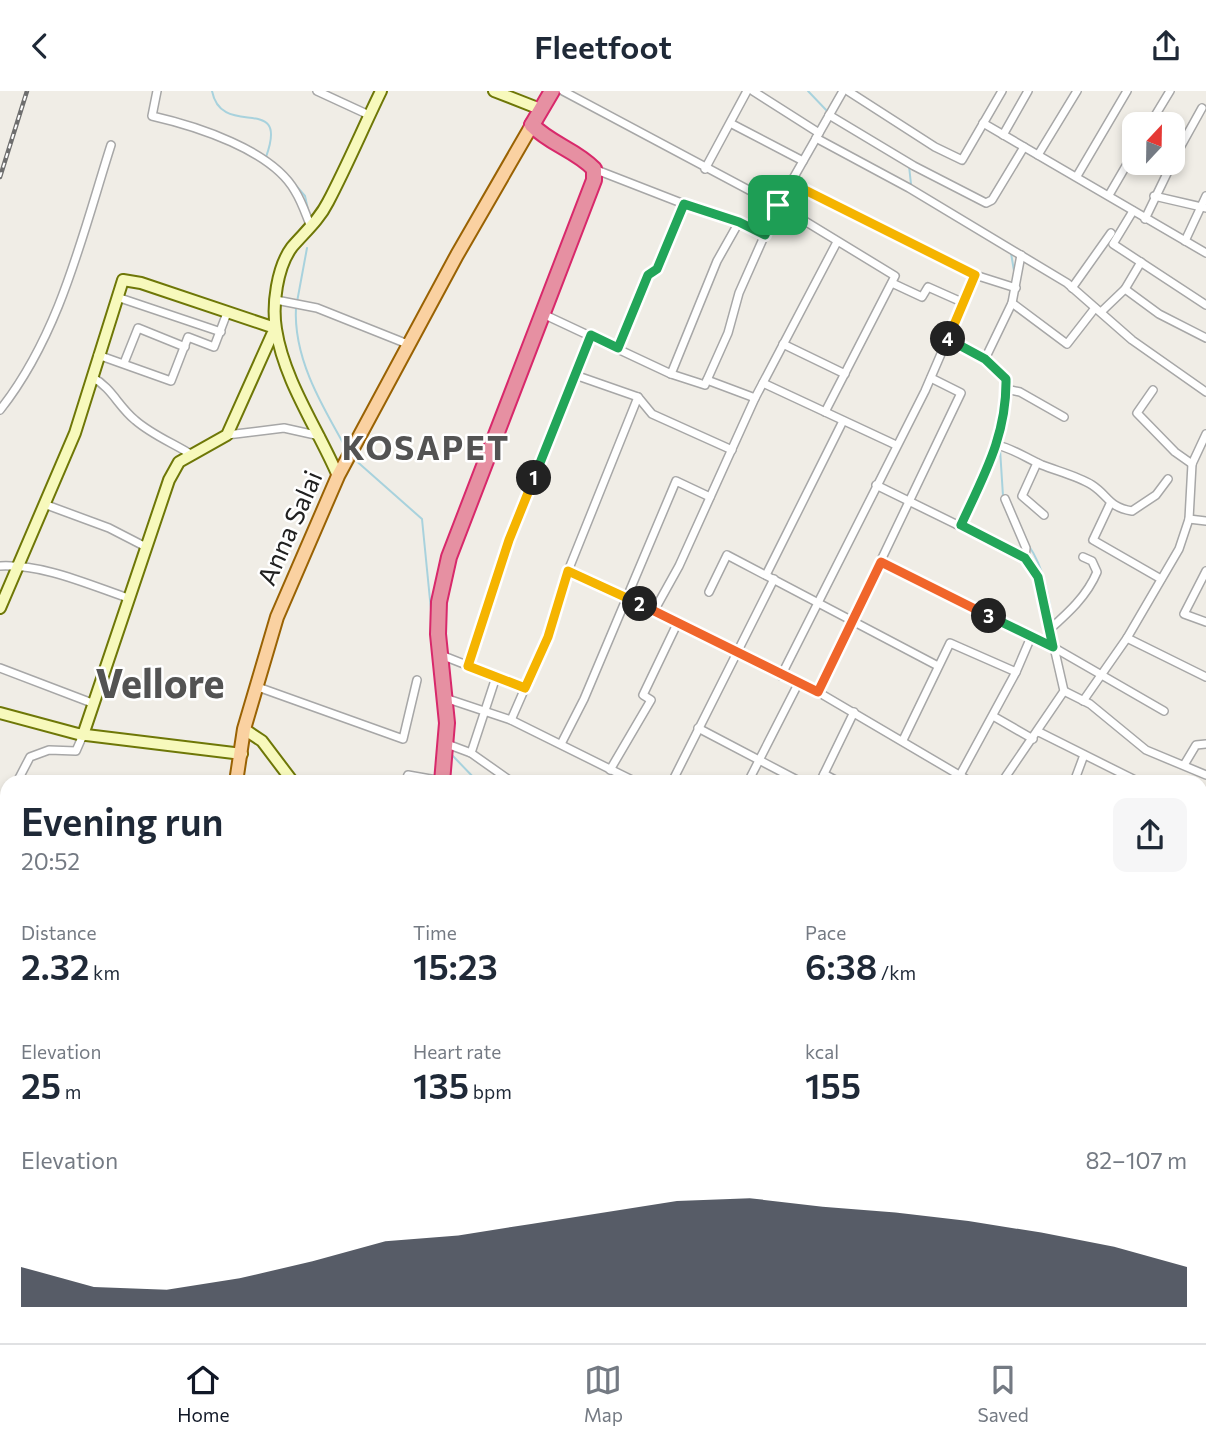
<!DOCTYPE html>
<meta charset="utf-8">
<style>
body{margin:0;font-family:Commissioner,sans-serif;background:#f6f6f7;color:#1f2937;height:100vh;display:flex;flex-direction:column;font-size:26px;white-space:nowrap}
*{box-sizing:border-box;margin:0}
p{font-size:23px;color:#747a83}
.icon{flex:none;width:38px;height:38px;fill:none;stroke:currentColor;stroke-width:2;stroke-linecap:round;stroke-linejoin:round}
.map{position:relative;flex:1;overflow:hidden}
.details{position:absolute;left:0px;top:684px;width:1208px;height:569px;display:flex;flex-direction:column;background:#fff;border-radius:21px 21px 0 0;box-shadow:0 4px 10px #0003}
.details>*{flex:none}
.needle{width:46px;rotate:22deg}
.tools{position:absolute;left:1122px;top:21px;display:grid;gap:14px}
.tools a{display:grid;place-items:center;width:63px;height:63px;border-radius:14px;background:#fff;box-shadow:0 4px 10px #0003;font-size:35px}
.pin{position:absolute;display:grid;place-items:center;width:60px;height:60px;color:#fff;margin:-30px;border-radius:14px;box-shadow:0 4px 10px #0006}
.km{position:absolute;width:35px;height:35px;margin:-18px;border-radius:50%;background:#222;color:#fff;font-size:19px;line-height:35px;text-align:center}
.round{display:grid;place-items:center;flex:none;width:74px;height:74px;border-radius:14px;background:#f6f6f7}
.overview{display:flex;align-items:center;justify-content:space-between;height:119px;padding:0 21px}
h1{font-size:38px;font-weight:600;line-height:52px}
.stats{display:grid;grid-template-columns:repeat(3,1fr);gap:10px;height:119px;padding:7px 21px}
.stats div{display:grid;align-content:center}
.stats b{font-size:35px;font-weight:600}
.stats small{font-size:19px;font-weight:400}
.stats p{font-size:19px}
.chart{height:196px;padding:14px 21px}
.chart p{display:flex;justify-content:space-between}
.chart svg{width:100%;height:126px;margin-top:7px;fill:#111827;opacity:.7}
header{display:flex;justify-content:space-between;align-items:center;height:91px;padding:0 21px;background:#fff;font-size:32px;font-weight:600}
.menu{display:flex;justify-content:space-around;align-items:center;height:98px;border-top:2px solid #e0e1e3;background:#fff;font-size:19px;color:#747a83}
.menu a{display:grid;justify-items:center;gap:4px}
.menu .current{color:#111827}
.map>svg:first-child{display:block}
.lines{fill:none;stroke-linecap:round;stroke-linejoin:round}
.stream{stroke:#a8d2dd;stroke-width:2}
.street-casing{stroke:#a7a7a7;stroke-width:10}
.secondary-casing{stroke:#6e7707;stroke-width:14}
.primary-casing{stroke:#996203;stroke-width:16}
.highway-casing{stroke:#d8296b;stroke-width:18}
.street{stroke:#fff;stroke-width:7}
.secondary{stroke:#f7f9bc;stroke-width:10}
.primary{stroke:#fad1a1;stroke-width:12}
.highway{stroke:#e690a2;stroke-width:14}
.rail-casing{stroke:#6e6e6e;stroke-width:4.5}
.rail{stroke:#fff;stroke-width:2;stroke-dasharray:5;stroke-linecap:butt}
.split-1-casing{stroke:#fff;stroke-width:14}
.split-2-casing{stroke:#fff;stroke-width:14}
.split-3-casing{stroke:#fff;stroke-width:14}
.split-4-casing{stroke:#fff;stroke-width:14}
.split-5-casing{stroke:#fff;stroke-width:14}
.split-1{stroke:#22a559;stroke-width:9}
.split-2{stroke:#f5b400;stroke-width:9}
.split-3{stroke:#f0652b;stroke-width:9}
.split-4{stroke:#22a559;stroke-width:9}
.split-5{stroke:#f5b400;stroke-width:9}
.labels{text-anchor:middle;stroke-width:5;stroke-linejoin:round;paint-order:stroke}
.street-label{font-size:26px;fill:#202020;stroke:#fff}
.district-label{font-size:33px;font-weight:bold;letter-spacing:2px;fill:#535353;stroke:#fff}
.town-label{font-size:40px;font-weight:bold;fill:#535353;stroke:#fff}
</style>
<header><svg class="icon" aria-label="back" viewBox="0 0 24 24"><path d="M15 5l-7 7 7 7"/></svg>Fleetfoot<svg class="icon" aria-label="share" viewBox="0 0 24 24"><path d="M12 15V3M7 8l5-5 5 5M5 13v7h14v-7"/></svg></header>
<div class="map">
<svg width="1206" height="1252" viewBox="0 0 1206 1252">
<rect width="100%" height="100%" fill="#f0ede6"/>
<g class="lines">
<!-- stream -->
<g class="stream">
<path d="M212,0C222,50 290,0 266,66L270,69"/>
<path d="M808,0L829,22"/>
<path d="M873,54L898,69"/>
<path d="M909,75L911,93"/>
<path d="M292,90L305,105L309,123"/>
<path d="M1011,162L1014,180"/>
<path d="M297,211L307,157"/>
<path d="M296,216C293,267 322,315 346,357"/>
<path d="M995,272C1006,279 1012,284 1010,298"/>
<path d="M1003,339L1007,317"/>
<path d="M1000,358L1003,405"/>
<path d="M353,367L422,428L432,529"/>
<path d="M1004,414L1011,431"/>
<path d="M1029,455C1044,477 1049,506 1053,532"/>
<path d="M451,663L478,691"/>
<path d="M1200,1049L1206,1050"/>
</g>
<!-- street casing -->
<g class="street-casing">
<g id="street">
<path d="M157,0L152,25C196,35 272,59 295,100C302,111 306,124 311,136"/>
<path d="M317,0L369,24"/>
<path d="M563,0L790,121L895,185L825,321"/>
<path d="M753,0L819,42"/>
<path d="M848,0L935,56L962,69L1002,0"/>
<path d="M829,24L914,75L986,112L992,109L1024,56"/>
<path d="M983,32L1206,162"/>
<path d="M732,33L803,70"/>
<path d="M1150,33L1170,0"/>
<path d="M1003,44L1028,0"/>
<path d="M816,47L909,97L1067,192L1132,249L1206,301"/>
<path d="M1038,64L1077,0"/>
<path d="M1172,71L1202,17"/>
<path d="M594,78L684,113L657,178L648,184L618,257"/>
<path d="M705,78L747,0"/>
<path d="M1077,85L1127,0"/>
<path d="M791,91L975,184L1016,197"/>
<path d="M1109,104L1134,61"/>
<path d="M1154,105L1206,117"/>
<path d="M684,113L739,131L765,144"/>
<path d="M1133,120L1113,153L1206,214"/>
<path d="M1145,128L1172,72"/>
<path d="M1185,150L1206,105"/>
<path d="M892,192L922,206L928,196L964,212"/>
<path d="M1072,197L1111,142"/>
<path d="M1125,198L1159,223L1206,247"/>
<path d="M117,206L221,241"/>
<path d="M276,209L317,217L410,254"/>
<path d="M1012,212L1067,253L1095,217"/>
<path d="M1101,221L1125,198L1141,171"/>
<path d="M543,223L671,283L705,294L707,289L755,307"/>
<path d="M948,248L985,268L1006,288C1007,344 984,384 961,434"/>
<path d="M783,253L845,283"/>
<path d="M98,264L171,290L188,246L214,256L227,222"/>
<path d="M985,268L1012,212L1021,164"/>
<path d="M124,272L138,237L185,256"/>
<path d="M671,283L717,170L739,131"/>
<path d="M575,284L638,306L652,323L732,359"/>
<path d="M92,286C112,297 118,315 135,329C152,344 173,352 192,364"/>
<path d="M707,289L728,242L739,202L778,114L843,0"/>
<path d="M763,292L896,354"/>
<path d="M1006,298L1020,301L1064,326"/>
<path d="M1153,299L1137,322L1175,361L1192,373"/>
<path d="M0,319C60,243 82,145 111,54"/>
<path d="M227,344L284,337L320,345"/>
<path d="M997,354C1014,358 1026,367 1042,374C1057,380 1078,385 1092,394C1109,405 1108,416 1132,420L1156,404L1168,388"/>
<path d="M1037,372L1022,405L1044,424"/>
<path d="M876,394L1025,467L1038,486L1064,600L1002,691"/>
<path d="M1005,408L1026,457L1025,467"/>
<path d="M44,413L109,437L144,455"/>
<path d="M1110,413L1093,449L1161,488"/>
<path d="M1189,428L1206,430"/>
<path d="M881,471L1053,556L1164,620"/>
<path d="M0,475C43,473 87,493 128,507"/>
<path d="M568,480L818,601L971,691"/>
<path d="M1206,480L1184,523L1206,531"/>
<path d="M766,484L843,330"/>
<path d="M709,501L727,464L938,575"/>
<path d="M654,520L679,475L755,307L837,151"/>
<path d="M1049,539C1068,522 1087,505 1097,481L1092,470L1083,466"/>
<path d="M1127,547L1206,586"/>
<path d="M441,564L525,597L548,546L568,480L638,306"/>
<path d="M468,575L509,449L591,244"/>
<path d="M0,577L92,612"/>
<path d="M781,585L925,300L975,184"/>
<path d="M255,595L403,648L417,589"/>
<path d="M1064,600L1090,613L1146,659L1206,684"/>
<path d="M818,601L961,302L931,287"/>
<path d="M445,607L511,629L636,691"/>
<path d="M1083,610L1127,547L1179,458L1189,428L1192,373L1206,343"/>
<path d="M993,625L1033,648"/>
<path d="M511,629L525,597"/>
<path d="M698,637L801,691"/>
<path d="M1039,641L1139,691"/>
<path d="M903,649L950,552L1016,581"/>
<path d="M447,653L471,662L512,691"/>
<path d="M561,653L584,608L676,390L710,406"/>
<path d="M471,662L496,586"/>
<path d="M1184,674L1196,654L1206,653"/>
<path d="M610,679L651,609L643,604L677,533"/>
<path d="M824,683L839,691"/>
<path d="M959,686L1016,581L1031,546"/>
<path d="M17,691L30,666L49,659L76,660L83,644"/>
<path d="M405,691L408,684L442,690"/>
<path d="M672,691L774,488"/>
<path d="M748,691L798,593"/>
<path d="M820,691L854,621"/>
<path d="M1074,691L1084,664"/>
<path d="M1200,728L1206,731"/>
<path d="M1200,770L1206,755"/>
<path d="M0,788L7,792"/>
<path d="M0,867L7,870"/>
<path d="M1200,869L1206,871"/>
<path d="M0,905L7,887"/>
<path d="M1200,931L1206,933"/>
<path d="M0,961L7,965"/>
<path d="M1203,1001L1206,995"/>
<path d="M0,1102L7,1105"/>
<path d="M1200,1107L1206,1109"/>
<path d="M0,1154L7,1158"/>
<path d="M271,1246L281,1252"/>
<path d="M382,1246L391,1252"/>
<path d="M473,1246L479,1252"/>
<path d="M529,1246L541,1252"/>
<path d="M693,1246L709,1252"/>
<path d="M943,1246L956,1252"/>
<path d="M27,1252L29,1246"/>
<path d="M805,1252L808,1246"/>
<path d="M858,1252L860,1246"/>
<path d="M1006,1252L1009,1246"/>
<path d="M1058,1252L1061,1246"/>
</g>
</g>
<!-- secondary casing -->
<g class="secondary-casing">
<g id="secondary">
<path d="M494,0L535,16"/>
<path d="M338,385C318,338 284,290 276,238C272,214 277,176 292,156C305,141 319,129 328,111C347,75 363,37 381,0"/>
<path d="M0,517L75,342L123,189L141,192L275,237L227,344L179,371L169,389L83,644"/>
<path d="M0,622L78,643L242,663"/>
<path d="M244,638L262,650L293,691"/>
</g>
</g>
<!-- primary casing -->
<g class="primary-casing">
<g id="primary">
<path d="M236,691L244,638L277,526L338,385L457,164L532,34"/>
<path d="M0,1136L7,1124"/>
</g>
</g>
<!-- highway casing -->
<g class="highway-casing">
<g id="highway">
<path d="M532,34L552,0"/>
<path d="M442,691L447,632L438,543L439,511L449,466L594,89V78C576,59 550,53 532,34"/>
<path d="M368,1252L372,1246"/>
</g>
</g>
<!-- street -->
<use href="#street" class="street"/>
<!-- secondary -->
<use href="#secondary" class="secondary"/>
<!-- primary -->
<use href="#primary" class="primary"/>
<!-- highway -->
<use href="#highway" class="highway"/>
<!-- rail casing -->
<g class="rail-casing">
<path id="rail" d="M0,86L27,0"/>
</g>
<!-- rail -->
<use href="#rail" class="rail"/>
</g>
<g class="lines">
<!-- split-1 casing -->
<g class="split-1-casing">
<path id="split-1" d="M534,387L591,244L618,257L648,184L657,178L684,113L739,131L765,144L778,114"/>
</g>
<!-- split-2 casing -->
<g class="split-2-casing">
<path id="split-2" d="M534,387L509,449L468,575L525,597L548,546L568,480L640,513"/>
</g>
<!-- split-3 casing -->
<g class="split-3-casing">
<path id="split-3" d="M640,513L818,601L881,471L989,525"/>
</g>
<!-- split-4 casing -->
<g class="split-4-casing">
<path id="split-4" d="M948,248L985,268L1006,288C1007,344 984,384 961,434L1025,467L1038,486L1053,556L989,525"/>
</g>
<!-- split-5 casing -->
<g class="split-5-casing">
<path id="split-5" d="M778,114L791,92L975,184L948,248"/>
</g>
<!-- split-1 -->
<use href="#split-1" class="split-1"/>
<!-- split-2 -->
<use href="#split-2" class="split-2"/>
<!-- split-3 -->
<use href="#split-3" class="split-3"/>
<!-- split-4 -->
<use href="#split-4" class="split-4"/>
<!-- split-5 -->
<use href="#split-5" class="split-5"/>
</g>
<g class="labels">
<!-- street labels -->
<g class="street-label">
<text transform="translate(290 437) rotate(-66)" y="9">Anna Salai</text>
</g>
<!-- district labels -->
<g class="district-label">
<text x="426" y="369">KOSAPET</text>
</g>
<!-- town labels -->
<g class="town-label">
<text x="160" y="607">Vellore</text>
</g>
</g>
</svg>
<div class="tools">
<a><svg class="needle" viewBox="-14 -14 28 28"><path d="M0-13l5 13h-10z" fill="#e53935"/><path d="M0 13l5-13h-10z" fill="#747a83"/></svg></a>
</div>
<div class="pin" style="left:778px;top:114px;background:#1e9e55"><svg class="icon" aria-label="arrive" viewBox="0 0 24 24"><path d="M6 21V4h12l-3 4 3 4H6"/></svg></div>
<b class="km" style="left:534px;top:387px">1</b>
<b class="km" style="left:640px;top:513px">2</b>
<b class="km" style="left:989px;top:525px">3</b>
<b class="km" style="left:948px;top:248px">4</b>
<section class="details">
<div class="overview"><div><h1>Evening run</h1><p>20:52</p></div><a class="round"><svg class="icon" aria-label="share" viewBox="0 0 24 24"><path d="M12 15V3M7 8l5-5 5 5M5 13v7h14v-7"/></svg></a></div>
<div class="stats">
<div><p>Distance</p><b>2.32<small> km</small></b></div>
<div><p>Time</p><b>15:23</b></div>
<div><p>Pace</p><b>6:38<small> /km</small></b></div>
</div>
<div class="stats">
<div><p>Elevation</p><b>25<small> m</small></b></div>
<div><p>Heart rate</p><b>135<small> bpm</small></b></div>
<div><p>kcal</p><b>155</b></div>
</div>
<div class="chart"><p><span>Elevation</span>82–107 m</p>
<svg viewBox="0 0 160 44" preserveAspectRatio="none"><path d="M0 44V30L10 37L20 38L30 34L40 28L50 21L60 19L70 15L80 11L90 7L100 6L110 9L120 11L130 14L140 18L150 23L160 30V44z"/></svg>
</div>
</section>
</div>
<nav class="menu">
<a class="current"><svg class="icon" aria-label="home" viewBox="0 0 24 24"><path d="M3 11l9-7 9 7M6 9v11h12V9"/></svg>Home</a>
<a><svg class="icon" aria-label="map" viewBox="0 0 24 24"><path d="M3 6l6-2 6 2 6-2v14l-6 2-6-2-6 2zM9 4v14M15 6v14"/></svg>Map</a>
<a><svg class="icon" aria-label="saved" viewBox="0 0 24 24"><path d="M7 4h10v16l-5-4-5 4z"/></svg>Saved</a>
</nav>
